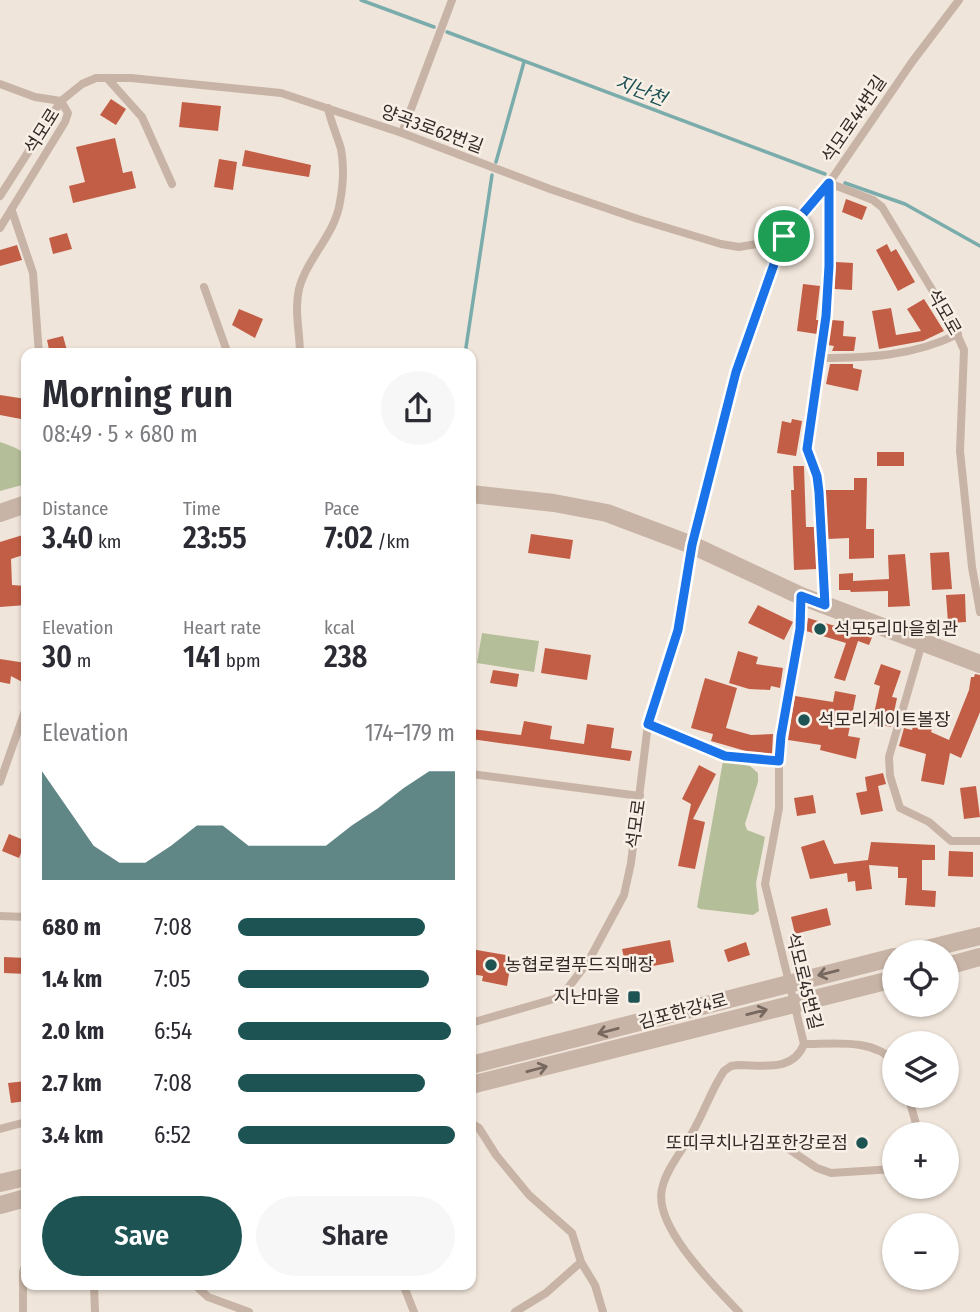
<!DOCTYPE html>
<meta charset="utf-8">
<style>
body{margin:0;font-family:"Fira Sans Condensed","Noto Sans KR",sans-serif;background:#f7f7f7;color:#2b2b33;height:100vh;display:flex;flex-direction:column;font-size:26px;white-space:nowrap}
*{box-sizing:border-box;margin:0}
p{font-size:23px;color:#7c7c81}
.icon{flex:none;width:38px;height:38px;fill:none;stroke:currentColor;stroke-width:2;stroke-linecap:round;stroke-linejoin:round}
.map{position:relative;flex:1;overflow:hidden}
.sheet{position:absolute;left:21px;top:348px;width:455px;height:942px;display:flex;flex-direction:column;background:#fff;border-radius:14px;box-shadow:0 2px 5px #0004}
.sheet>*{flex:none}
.fabs{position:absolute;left:882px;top:940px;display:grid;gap:14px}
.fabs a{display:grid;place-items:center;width:77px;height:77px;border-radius:50%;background:#fff;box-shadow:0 2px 5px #0004;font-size:35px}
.pin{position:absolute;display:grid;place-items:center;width:60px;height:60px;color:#fff;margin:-30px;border:4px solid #fff;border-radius:50%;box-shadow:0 2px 7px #0007}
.round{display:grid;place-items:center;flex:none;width:74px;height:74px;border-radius:37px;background:#f7f7f7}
.summary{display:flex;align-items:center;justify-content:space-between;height:119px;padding:0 21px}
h1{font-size:38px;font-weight:600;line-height:52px}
.metrics{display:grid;grid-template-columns:repeat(3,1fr);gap:10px;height:119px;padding:7px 21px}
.metrics div{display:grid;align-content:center}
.metrics b{font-size:30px;font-weight:600}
.metrics small{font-size:19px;font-weight:400}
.metrics p{font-size:19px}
.chart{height:196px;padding:14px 21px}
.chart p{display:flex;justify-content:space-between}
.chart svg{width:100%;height:126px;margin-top:7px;fill:#1e5354;opacity:.7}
.action{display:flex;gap:14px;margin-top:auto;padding:14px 21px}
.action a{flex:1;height:80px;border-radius:42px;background:#1e5354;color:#fff;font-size:28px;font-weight:600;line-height:80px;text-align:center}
.action a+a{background:#f7f7f7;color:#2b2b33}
ul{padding:0 21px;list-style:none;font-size:23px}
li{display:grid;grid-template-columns:112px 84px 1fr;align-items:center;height:52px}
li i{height:18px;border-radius:9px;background:#1e5354}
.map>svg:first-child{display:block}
.green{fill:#b4bf9a}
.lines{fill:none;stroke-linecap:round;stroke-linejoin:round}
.stream{stroke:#7aacac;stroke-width:3.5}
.building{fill:#c25e46}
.service{stroke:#c8b4a6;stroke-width:8}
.tertiary{stroke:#c8b4a6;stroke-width:18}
.oneway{stroke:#776860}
.route-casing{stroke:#fff;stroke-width:14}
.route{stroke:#1a73e8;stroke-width:9}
.poi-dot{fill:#1e5354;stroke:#f8efe6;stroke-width:2.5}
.labels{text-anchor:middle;stroke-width:5;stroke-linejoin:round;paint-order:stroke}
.street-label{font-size:18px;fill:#342a27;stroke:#f8efe6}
.poi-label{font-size:18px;fill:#342a27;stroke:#f8efe6;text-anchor:start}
.water-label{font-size:19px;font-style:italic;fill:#1e5354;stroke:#f8efe6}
</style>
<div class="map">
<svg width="980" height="1312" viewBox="0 0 980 1312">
<rect width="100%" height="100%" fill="#f0e5da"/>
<!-- green -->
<g class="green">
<path d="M0,442C30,452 26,453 26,484L0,491Z"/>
<path d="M482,633L539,641L534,672L477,663Z"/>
<path d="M723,761L750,766L758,773V782L745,824L747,830L765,837L756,883L759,911L753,915L700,909L697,907Z"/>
</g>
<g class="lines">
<!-- stream -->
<g class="stream">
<path d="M361,0L434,27"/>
<path d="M447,32L825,174"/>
<path d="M496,162L524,62"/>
<path d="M845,183L905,204L980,246"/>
<path d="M465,354L492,175"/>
</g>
</g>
<!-- building -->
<g class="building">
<path d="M111,99L126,109L116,125L100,115Z"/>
<path d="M182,102L221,106L218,131L179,127Z"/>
<path d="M115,138L123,173L132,171L136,188L73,203L69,186L85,182L76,147Z"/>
<path d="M245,150L311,165L309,177L242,166Z"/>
<path d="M219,159L237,162L233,190L214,187Z"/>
<path d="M846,199L867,207L862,220L842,212Z"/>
<path d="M67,233L72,249L53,254L49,238Z"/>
<path d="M887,244L891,252L896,249L915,282L898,291L876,250Z"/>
<path d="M17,245L22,260L0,266V250Z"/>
<path d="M836,262L853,263L852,290L834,289Z"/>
<path d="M803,284L820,286L816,320H819L817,334L797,331Z"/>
<path d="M924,299L944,331L923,341L879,349L872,311L891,308L896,335L921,331L907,309Z"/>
<path d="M239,309L263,319L255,338L232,325Z"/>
<path d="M832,320L844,321L843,336L856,337L854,351H832L834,346L828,345Z"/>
<path d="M63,336L68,354H50L47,340Z"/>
<path d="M830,364H853V368L862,370L858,391L826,384Z"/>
<path d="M0,395L26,399V420L0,415Z"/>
<path d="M792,419L802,421L796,456L777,453L782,421L791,423Z"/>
<rect x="877" y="452" width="27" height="14"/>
<path d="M793,466H804L806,527H814L817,569L794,570L791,490H794Z"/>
<path d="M854,478H867L866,529H874V558L849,559V538L828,539L825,490H854Z"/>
<path d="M26,534V554L11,559L12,585L26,586V605L0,607V542Z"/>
<path d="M531,534L573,540L570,559L528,553Z"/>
<path d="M949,552L952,589L932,590L930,553Z"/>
<path d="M905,554L910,606L888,607V591L851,592L850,590H839V574L853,573V581L889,579L888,555Z"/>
<path d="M965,594L966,622L948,623L946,595Z"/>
<path d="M758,605L793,622L784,640L748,623Z"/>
<path d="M808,618L842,628L843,624L873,635L869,645L858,641L845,681L834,678L846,643L806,631Z"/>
<path d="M545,648L591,655L587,680L541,673Z"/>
<path d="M738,651L758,657L756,664L783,668L780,688L771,686L770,690L749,689L729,683Z"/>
<path d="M0,659L26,663V684L11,676L10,684L0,682Z"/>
<path d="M881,664L901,671L892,697L897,698L891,727L872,723L880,686L874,684Z"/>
<path d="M493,670L519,674L517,687L490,683Z"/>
<path d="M975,674L980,675V712L961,758L950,753L944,785L921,781L926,754L899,746L904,728L912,730L915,720L933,726L931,732L949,740L969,690L971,677H974Z"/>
<path d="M705,678L737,688L726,728L751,735L773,734L772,754L749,752L711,741L713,734L691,728Z"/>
<path d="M835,691L856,695L848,736L860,738L856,759L820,750L821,745L788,740L795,696L833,702Z"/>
<path d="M524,721L552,726L550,739L584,744L587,724L614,728L611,748L632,751L630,761L471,739L472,729L521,735Z"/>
<path d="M699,765L716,774L693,819L705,822L695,869L678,866L691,804L682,799Z"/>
<path d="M883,773L886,784L878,786L883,811L861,815L856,793L867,791L865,777Z"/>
<path d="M976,786L980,817L964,819L960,788Z"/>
<path d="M813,795L816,813L797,816L794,798Z"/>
<path d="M9,834L26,841L19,858L2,851Z"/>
<path d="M824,840L834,864L868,860L871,842L935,845V860H922V890L936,891L935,907L905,905L907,878H898V867L869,865L872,889L856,891L855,881L848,882L847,873L810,879L801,847Z"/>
<path d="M949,851L973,852V877L948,876Z"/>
<path d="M827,908L831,925L795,934L791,917Z"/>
<path d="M670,940L674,962L627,971L622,949Z"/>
<path d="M746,942L750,955L728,962L724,950Z"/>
<path d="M471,949L512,956L507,986L482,981L483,976L471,974Z"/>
<path d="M4,957L26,958V974L4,973Z"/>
<path d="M26,1081V1101L11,1103L8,1083Z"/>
</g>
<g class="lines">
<!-- service -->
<g class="service">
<path d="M107,78L142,117L172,184"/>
<path d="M0,84L35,97L61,101"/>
<path d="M402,133L452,0"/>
<path d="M829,183L873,200L882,207L951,321L964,350L960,451L972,567L980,612"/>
<path d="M0,196L61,101L82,84L96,78H131L281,93L402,133L550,189L638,219L721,244L739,247L757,244L784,236L801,217L829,183L912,62L959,0"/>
<path d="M12,211L33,273L39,354"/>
<path d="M0,228L65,122L68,113L61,101"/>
<path d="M204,287L228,354"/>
<path d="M300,354C300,333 294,310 299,289C307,258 335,235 340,202C343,186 344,165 341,149C337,135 331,123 328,108"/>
<path d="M821,358C868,358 914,356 958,334"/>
<path d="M825,603L819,492L817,476L807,449L826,316L829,266V183"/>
<path d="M922,643L889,757L890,776L900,808L929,822L951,841H980"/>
<path d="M648,724L725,756L779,761"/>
<path d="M471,774L640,796"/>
<path d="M0,782L26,708"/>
<path d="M0,916L26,917"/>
<path d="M471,1023L554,999L564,993L588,962L624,895L631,863L648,724L678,630L692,545L715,446L736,372L784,236"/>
<path d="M804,1044C833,1044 874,1038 894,1062"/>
<path d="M908,1096L919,1134"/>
<path d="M471,1123L479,1128L496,1155L529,1195L572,1233L581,1262L595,1285L603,1312"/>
<path d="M0,1129L26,1122"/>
<path d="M775,1140L817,1168L831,1173L894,1169"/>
<path d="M94,1284L95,1312"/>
<path d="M194,1284L208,1297L249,1312"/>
<path d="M403,1284L414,1312"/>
<path d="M23,1312V1272L26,1263"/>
<path d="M515,1312L546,1293L581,1262"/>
<path d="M739,1312C715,1287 653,1226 662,1189C666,1169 683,1150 692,1133C704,1113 711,1090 724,1071L731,1066L738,1065C764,1065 793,1072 804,1044L765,884L779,808V751L800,629L801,596"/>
</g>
<!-- tertiary -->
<g class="tertiary">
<path d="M471,494L554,503L607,513L692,545L801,596L980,664"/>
<path d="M0,513L26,504"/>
<path d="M914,952L980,936"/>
<path d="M947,966L980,957"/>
<path d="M471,1065L894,957"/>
<path d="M471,1085L894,979"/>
<path d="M0,1183L26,1177"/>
<path d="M0,1205L26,1198"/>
</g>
</g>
<!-- one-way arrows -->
<defs><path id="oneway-shaft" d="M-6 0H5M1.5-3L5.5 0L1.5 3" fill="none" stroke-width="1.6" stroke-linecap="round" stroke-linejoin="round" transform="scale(1.75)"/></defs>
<g class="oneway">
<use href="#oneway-shaft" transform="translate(828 973) rotate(166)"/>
<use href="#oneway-shaft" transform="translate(757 1012) rotate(-14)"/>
<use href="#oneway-shaft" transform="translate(608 1031) rotate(165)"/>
<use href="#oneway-shaft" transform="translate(537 1069) rotate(-15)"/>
</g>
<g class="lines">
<!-- route casing -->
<g class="route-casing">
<path id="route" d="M829,183V266L826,316L807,449L817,476L819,492L825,605L801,596L800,629L781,736L779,761L725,756L648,724L678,630L692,545L736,372L784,236Z"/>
</g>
<!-- route -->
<use href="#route" class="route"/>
</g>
<!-- markers -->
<g class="poi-dot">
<circle cx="820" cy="629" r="7"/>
<circle cx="804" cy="720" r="7"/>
<circle cx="491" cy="965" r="7"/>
<rect x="627" y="990" width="14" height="14" rx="3.5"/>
<circle cx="862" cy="1143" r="7"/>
</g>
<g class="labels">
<!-- street labels -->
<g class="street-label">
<text transform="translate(854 119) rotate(-56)" y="6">석모로44번길</text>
<text transform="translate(432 129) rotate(20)" y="6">양곡3로62번길</text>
<text transform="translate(42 131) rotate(-58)" y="6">석모로</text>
<text transform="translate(944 312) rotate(60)" y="6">석모로</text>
<text transform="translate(636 824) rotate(-82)" y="6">석모로</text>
<text transform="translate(804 981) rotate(76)" y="6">석모로45번길</text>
<text transform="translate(683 1011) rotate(-15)" y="6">김포한강4로</text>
</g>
<!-- poi labels -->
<g class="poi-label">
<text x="834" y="635">석모5리마을회관</text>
<text x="818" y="726">석모리게이트볼장</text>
<text x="505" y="971">농협로컬푸드직매장</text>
<text x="620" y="1003" text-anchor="end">지난마을</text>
<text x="848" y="1149" text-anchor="end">또띠쿠치나김포한강로점</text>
</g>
<!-- water labels -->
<g class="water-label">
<text transform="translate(641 90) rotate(21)" y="7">지난천</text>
</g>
</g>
</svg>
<div class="fabs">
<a><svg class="icon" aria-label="locate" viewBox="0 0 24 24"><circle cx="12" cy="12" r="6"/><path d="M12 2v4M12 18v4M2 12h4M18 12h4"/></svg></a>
<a><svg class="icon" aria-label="layers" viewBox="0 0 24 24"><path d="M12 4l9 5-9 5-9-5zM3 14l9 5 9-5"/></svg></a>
<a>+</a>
<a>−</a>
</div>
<div class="pin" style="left:784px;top:236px;background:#1e9e55"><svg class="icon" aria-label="arrive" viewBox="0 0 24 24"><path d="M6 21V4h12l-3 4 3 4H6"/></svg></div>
<section class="sheet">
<div class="summary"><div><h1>Morning run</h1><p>08:49 · 5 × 680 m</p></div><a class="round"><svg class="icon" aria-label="share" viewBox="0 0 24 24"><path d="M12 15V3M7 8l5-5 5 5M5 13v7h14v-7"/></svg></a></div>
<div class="metrics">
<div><p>Distance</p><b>3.40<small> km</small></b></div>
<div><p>Time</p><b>23:55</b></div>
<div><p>Pace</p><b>7:02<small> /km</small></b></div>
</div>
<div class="metrics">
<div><p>Elevation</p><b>30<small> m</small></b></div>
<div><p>Heart rate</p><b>141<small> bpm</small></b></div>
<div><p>kcal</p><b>238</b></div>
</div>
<div class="chart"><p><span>Elevation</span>174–179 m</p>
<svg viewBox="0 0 160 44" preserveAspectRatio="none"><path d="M0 44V6L10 19L20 32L30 38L40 38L50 32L60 25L70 25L80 32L90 32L100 32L110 32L120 25L130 19L140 12L150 6L160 6V44z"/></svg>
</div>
<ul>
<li><b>680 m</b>7:08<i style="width:86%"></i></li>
<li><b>1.4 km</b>7:05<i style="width:88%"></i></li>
<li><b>2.0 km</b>6:54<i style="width:98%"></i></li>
<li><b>2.7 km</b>7:08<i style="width:86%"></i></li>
<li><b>3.4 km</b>6:52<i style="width:100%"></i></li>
</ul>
<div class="action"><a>Save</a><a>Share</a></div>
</section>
</div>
